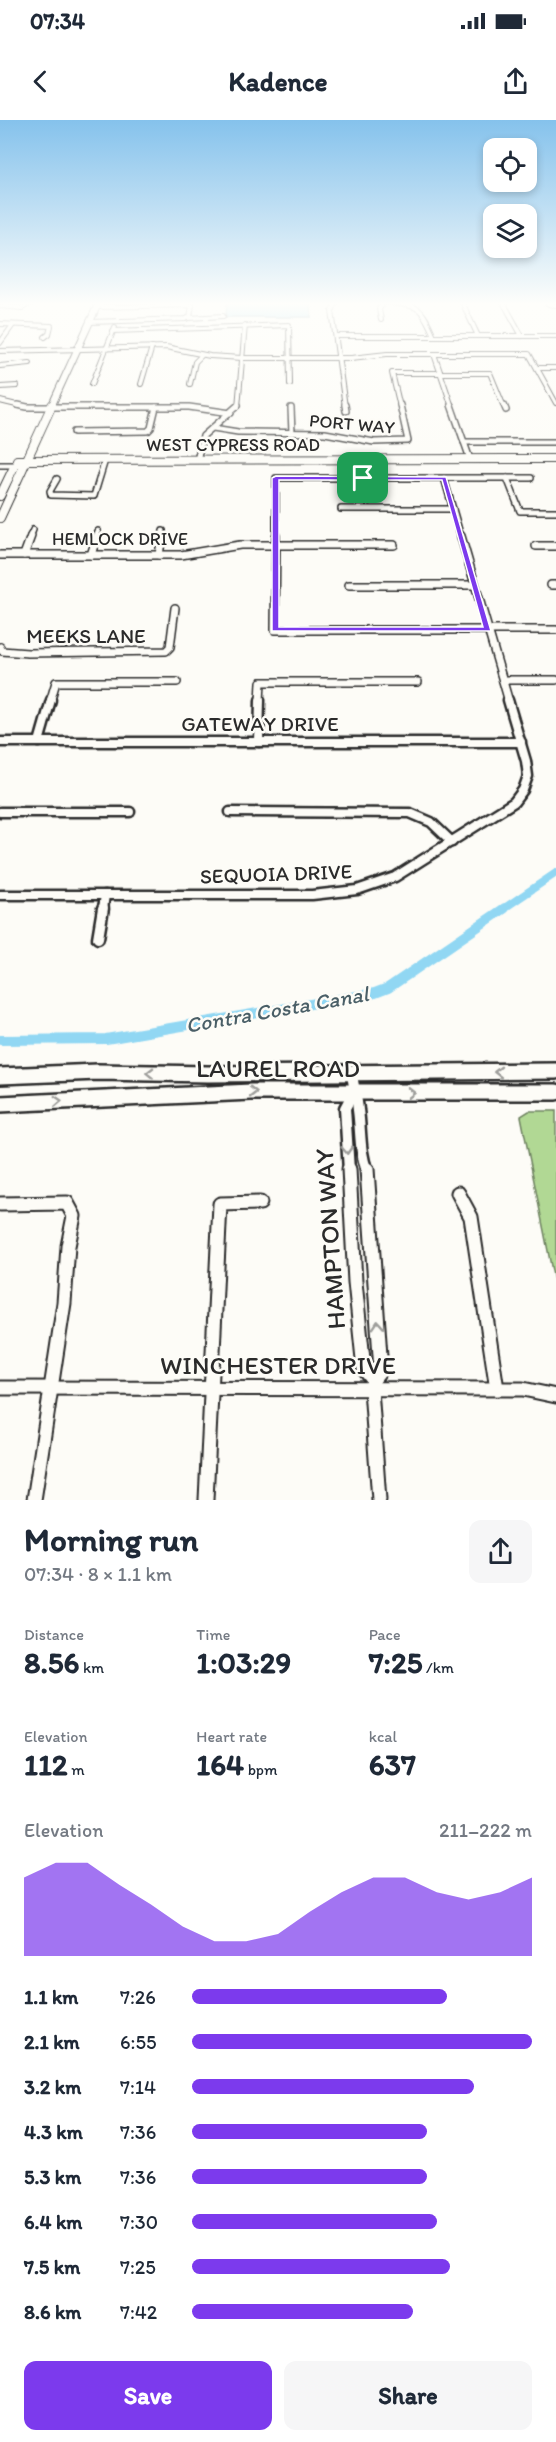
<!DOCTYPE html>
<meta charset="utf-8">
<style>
body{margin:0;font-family:Itim,sans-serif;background:#f6f6f7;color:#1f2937;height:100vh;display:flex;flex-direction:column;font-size:22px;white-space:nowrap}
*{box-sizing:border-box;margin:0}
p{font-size:20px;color:#747a83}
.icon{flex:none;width:33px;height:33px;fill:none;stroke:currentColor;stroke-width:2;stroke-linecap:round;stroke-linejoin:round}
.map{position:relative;height:1380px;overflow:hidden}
.panel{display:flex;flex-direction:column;background:#fff;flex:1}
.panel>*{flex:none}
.controls{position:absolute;left:483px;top:18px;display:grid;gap:12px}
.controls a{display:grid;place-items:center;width:54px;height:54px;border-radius:12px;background:#fff;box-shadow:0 3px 9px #0003;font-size:30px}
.pin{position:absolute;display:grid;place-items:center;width:51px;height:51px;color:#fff;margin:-26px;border-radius:12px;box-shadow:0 3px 9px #0006}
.round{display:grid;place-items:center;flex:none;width:63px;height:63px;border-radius:12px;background:#f6f6f7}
.overview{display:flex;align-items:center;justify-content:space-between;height:102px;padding:0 24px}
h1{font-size:33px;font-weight:800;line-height:45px}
.figures{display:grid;grid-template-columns:repeat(3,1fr);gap:9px;height:102px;padding:6px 24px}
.figures div{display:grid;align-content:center}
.figures b{font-size:30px;font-weight:800}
.figures small{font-size:16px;font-weight:400}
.figures p{font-size:16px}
.chart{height:168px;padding:12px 24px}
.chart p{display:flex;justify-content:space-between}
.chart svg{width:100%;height:108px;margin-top:6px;fill:#7c3aed;opacity:.7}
.action{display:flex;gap:12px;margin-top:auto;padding:12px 24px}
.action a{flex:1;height:69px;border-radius:12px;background:#7c3aed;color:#fff;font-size:24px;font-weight:800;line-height:69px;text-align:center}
.action a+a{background:#f6f6f7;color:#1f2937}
ul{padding:0 24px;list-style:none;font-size:20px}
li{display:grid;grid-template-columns:96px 72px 1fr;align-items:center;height:45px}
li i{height:15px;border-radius:8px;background:#7c3aed}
.status{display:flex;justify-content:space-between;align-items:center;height:42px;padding:0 30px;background:#fff;direction:ltr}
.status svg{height:16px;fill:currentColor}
header{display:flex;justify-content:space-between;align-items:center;height:78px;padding:0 24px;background:#fff;font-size:27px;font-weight:800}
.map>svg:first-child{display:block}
.green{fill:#b1d894;stroke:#6e8260;stroke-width:1.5}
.water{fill:#91d7f3;stroke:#6892a3;stroke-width:1.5}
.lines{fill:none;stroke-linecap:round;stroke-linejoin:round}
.canal-far1{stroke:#91d7f3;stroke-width:8}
.canal{stroke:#91d7f3;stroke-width:10}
.street-far5-casing{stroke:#2b2b2b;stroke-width:6}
.street-far4-casing{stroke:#2b2b2b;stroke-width:8}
.street-far3-casing{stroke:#2b2b2b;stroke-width:10}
.street-far2-casing{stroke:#2b2b2b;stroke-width:13}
.street-far1-casing{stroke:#2b2b2b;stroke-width:15}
.street-casing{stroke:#2b2b2b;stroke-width:17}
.secondary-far2-casing{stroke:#2b2b2b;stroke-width:8}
.secondary-far1-casing{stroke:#2b2b2b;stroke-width:10}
.secondary-casing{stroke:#2b2b2b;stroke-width:20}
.street-far5{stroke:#fdfcf7;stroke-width:4}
.street-far4{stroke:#fdfcf7;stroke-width:5}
.street-far3{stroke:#fdfcf7;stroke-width:7}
.street-far2{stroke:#fdfcf7;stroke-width:8}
.street-far1{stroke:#fdfcf7;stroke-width:10}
.street{stroke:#fdfcf7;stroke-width:13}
.secondary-far2{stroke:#fdfcf7;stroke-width:6}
.secondary-far1{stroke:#fdfcf7;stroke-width:8}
.secondary{stroke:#fdfcf7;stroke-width:15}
.oneway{stroke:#9e9e9b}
.route{fill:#7c3aed;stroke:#fff;stroke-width:1.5;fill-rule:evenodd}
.labels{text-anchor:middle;stroke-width:5;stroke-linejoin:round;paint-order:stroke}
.far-street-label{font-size:18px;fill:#2b2b2b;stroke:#fdfcf7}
.street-label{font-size:21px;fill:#2b2b2b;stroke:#fdfcf7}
.water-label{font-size:22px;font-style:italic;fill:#4a5f67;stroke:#fdfcf7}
.near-street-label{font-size:26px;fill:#2b2b2b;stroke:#fdfcf7}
</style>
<div class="status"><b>07:34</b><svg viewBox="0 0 49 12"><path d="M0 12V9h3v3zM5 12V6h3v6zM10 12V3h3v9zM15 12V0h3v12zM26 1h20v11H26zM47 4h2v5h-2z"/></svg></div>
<header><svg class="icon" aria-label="back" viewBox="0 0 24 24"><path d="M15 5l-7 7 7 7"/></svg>Kadence<svg class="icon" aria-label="share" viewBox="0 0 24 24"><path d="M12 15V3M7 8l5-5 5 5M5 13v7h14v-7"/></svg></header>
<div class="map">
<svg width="556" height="1380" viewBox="0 0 556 1380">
<rect width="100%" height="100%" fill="#fdfcf7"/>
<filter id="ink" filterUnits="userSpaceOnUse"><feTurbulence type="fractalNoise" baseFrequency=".0167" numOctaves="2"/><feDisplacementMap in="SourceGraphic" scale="12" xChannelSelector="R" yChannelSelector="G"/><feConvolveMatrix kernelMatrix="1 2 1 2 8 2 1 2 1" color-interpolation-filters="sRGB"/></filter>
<g filter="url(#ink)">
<!-- green -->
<path class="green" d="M529,991H556V1171L521,996Z"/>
<!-- water -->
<path class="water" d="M227,182H310L311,197H226Z"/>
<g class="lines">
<!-- canal-far1 -->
<path class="canal-far1" d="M503,789L556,753"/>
<!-- canal -->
<path class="canal" d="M0,920L106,919L375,873L388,868L505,788"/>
<!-- street-far5 casing -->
<g class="street-far5-casing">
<g id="street-far5">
<path d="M336,182L332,191L345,287"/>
<path d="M385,182C419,187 420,183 434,216"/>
<path d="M462,182L478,216"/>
<path d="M503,182L522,216"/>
<path d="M547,184L556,185"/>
<path d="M0,186L22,188L33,182"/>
<path d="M189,198L223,196"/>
<path d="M381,200L379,189L385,182"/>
<path d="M89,202L186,199L190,197L192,185L97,187"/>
<path d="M0,204L51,206L49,214L45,217"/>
<path d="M113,211L289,205L290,264"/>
<path d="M336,216H556"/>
<path d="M0,223L13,205"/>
<path d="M0,231L166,227L210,236L242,238H351L387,234H529L556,283"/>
<path d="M434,234L452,287"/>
<path d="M0,246L30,243"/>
<path d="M537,248H556"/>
<path d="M92,264L115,207"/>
<path d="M141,264L152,227"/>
<path d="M190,264L195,242L202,235"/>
<path d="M0,267L17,266"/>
<path d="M0,281L25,287"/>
<path d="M238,287L245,205"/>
<path d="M400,287L392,253H490L504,287"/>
</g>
</g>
<!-- street-far4 casing -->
<g class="street-far4-casing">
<g id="street-far4">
<path d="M18,285L27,287H189L231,293"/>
<path d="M345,285L346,291"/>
<path d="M451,285L470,339"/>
<path d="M504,285L506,290"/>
<path d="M291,288L292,313"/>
<path d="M213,308L238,312L325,313L374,322L408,321L400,285"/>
<path d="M74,312L148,311L151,308L156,287"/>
<path d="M464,322H556"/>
<path d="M197,340L203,316L238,285"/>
<path d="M360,340L363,358"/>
<path d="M0,345H24"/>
<path d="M444,358L461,417"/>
<path d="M507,358L520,391H556"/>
<path d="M57,359L50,371L51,375L94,376L105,340"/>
<path d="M341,389H453"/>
<path d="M30,417L33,410"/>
<path d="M96,417L98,411"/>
<path d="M162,417L163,411"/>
<path d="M276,417V358H531"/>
</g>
</g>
<!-- street-far3 casing -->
<g class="street-far3-casing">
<g id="street-far3">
<path d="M276,416L275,510H556"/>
<path d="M461,416L509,582"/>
<path d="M536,426H556"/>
<path d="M0,435H181L240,425H394"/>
<path d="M24,435L31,416"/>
<path d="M91,435L97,416"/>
<path d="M159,435L162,416"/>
<path d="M349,465H475"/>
<path d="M551,465H556"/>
<path d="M0,527L2,531L28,533L166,531L170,527L175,488"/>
<path d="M503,560H556"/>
<path d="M50,582L56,562H177"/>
<path d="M260,582L261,562H418"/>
</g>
</g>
<!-- street-far2 casing -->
<g class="street-far2-casing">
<g id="street-far2">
<path d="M0,622H521"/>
<path d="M39,622L51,580"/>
<path d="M259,622L260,580"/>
<path d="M0,692H130"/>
<path d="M230,692L410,693L431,702L452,722"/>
<path d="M0,775H312L357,770L395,757L514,682L523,670L528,656L526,641L508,580"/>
<path d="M103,789L105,775"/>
</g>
</g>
<!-- street-far1 casing -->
<g class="street-far1-casing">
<g id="street-far1">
<path d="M98,818L103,788"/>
<path d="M352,952C353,966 357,977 358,990C361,1011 359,1031 367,1051"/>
<path d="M349,1051L345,988L353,973"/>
</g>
</g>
<!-- street casing -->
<g class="street-casing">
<g id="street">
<path d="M349,1049L355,1162L364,1249L373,1260"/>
<path d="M367,1049L381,1250L373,1260L371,1269L379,1380"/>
<path d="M458,1073L471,1097L497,1269"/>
<path d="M0,1084L67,1083L74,1096L68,1126L64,1183L34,1380"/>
<path d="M0,1268L523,1269L556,1276"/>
<path d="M206,1380L220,1084L260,1083"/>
</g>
</g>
<!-- secondary-far2 casing -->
<g class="secondary-far2-casing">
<path id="secondary-far2" d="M51,287L99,182"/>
</g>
<!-- secondary-far1 casing -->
<g class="secondary-far1-casing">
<g id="secondary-far1">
<path d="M17,340L556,339"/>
<path d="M0,376L13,349"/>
<path d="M0,398L52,285"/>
</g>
</g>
<!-- secondary casing -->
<g class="secondary-casing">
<g id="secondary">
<path d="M0,956L98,952L208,954L556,951"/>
<path d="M0,984L251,972H556"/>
</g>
</g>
<!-- street-far5 -->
<use href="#street-far5" class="street-far5"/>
<!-- street-far4 -->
<use href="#street-far4" class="street-far4"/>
<!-- street-far3 -->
<use href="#street-far3" class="street-far3"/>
<!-- street-far2 -->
<use href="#street-far2" class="street-far2"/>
<!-- street-far1 -->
<use href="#street-far1" class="street-far1"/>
<!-- street -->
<use href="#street" class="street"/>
<!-- secondary-far2 -->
<use href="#secondary-far2" class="secondary-far2"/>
<!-- secondary-far1 -->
<use href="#secondary-far1" class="secondary-far1"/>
<!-- secondary -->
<use href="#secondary" class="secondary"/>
</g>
<!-- one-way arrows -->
<defs><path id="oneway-chevron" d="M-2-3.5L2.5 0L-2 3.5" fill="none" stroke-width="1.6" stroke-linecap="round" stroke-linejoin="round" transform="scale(1.5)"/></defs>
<g class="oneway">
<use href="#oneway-chevron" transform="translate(498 952) rotate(180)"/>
<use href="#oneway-chevron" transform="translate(150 953) rotate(-179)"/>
<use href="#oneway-chevron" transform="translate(253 972)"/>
<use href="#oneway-chevron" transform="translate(411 973)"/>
<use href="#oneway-chevron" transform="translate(58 981) rotate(-3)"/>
<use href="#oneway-chevron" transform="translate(347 1030) rotate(87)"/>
<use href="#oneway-chevron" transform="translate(378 1205) rotate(-94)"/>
</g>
</g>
<!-- sky -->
<linearGradient id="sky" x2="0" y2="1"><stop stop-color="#85c2ec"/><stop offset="0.49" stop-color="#fefefb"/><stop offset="1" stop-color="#fefefb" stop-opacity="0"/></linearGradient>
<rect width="556" height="375" fill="url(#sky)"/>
<!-- route -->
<path class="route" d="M276,356L446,357L491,511H272V358ZM279,360H442L483,507H279Z"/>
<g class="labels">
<!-- far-street labels -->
<g class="far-street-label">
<text transform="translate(352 304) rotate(5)" y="6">PORT WAY</text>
<text x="233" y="331">WEST CYPRESS ROAD</text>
<text x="120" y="425">HEMLOCK DRIVE</text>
</g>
<!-- street labels -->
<g class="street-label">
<text x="86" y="523">MEEKS LANE</text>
<text x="260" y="611">GATEWAY DRIVE</text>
<text transform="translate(276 754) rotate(-2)" y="7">SEQUOIA DRIVE</text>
</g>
<!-- water labels -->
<g class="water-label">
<text transform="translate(277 889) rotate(-10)" y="8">Contra Costa Canal</text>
</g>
<!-- near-street labels -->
<g class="near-street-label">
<text x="278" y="957">LAUREL ROAD</text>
<text transform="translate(330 1119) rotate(-94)" y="9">HAMPTON WAY</text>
<text x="278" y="1254">WINCHESTER DRIVE</text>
</g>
</g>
</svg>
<div class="controls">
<a><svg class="icon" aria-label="locate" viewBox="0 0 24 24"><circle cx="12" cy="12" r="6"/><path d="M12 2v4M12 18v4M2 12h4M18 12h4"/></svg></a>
<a><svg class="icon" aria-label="layers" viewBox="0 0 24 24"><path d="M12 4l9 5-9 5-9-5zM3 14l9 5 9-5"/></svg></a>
</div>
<div class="pin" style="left:363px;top:358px;background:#1e9e55"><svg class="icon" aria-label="arrive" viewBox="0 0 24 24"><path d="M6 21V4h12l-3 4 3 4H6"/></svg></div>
</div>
<section class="panel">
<div class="overview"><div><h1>Morning run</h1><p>07:34 · 8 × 1.1 km</p></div><a class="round"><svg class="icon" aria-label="share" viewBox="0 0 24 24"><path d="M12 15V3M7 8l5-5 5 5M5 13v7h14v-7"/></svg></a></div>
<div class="figures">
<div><p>Distance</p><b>8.56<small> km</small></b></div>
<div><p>Time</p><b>1:03:29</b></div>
<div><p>Pace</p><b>7:25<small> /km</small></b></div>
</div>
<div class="figures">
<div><p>Elevation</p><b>112<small> m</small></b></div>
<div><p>Heart rate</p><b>164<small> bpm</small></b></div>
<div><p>kcal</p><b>637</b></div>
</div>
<div class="chart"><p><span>Elevation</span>211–222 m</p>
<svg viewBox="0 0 160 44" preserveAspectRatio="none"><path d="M0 44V12L10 6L20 6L30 15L40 23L50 32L60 38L70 38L80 35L90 26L100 18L110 12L120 12L130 18L140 21L150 18L160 12V44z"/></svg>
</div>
<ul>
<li><b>1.1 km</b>7:26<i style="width:75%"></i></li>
<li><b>2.1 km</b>6:55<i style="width:100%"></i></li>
<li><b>3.2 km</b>7:14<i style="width:83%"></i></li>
<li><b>4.3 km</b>7:36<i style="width:69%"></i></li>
<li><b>5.3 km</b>7:36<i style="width:69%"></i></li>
<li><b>6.4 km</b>7:30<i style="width:72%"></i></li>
<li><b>7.5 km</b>7:25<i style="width:76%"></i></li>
<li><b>8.6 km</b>7:42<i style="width:65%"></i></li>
</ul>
<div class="action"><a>Save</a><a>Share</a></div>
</section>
